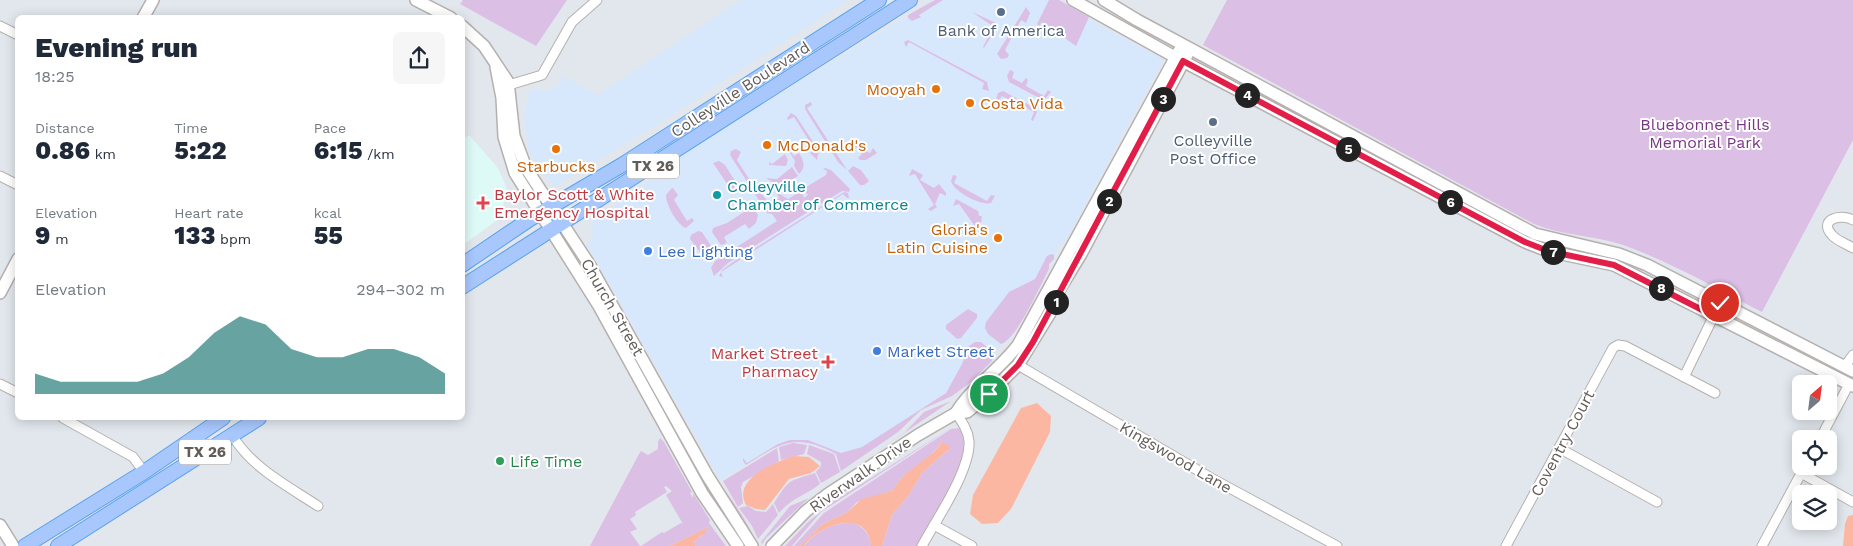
<!DOCTYPE html>
<meta charset="utf-8">
<style>
body{margin:0;font-family:"Work Sans",sans-serif;background:#f6f6f7;color:#1f2937;height:100vh;display:flex;flex-direction:column;font-size:19px;white-space:nowrap}
*{box-sizing:border-box;margin:0}
p{font-size:16px;color:#747a83}
.icon{flex:none;width:28px;height:28px;fill:none;stroke:currentColor;stroke-width:2;stroke-linecap:round;stroke-linejoin:round}
.map{position:relative;flex:1;overflow:hidden}
.details{position:absolute;left:15px;top:15px;width:450px;height:405px;display:flex;flex-direction:column;background:#fff;border-radius:8px;box-shadow:0 2px 12px #0003}
.details>*{flex:none}
.needle{width:32px;rotate:28deg}
.fabs{position:absolute;left:1792px;top:375px;display:grid;gap:10px}
.fabs a{display:grid;place-items:center;width:45px;height:45px;border-radius:8px;background:#fff;box-shadow:0 2px 12px #0003;font-size:25px}
.pin{position:absolute;display:grid;place-items:center;width:42px;height:42px;color:#fff;margin:-21px;border:2px solid #fff;border-radius:50%;box-shadow:0 1px 5px #0007}
.km{position:absolute;width:25px;height:25px;margin:-12px;border-radius:50%;background:#222;color:#fff;font-size:14px;line-height:25px;text-align:center}
.round{display:grid;place-items:center;flex:none;width:52px;height:52px;border-radius:8px;background:#f6f6f7}
.headline{display:flex;align-items:center;justify-content:space-between;height:85px;padding:0 20px}
h1{font-size:28px;font-weight:800;line-height:38px}
.figures{display:grid;grid-template-columns:repeat(3,1fr);gap:8px;height:85px;padding:5px 20px}
.figures div{display:grid;align-content:center}
.figures b{font-size:25px;font-weight:800}
.figures small{font-size:14px;font-weight:400}
.figures p{font-size:14px}
.chart{height:140px;padding:10px 20px}
.chart p{display:flex;justify-content:space-between}
.chart svg{width:100%;height:90px;margin-top:5px;fill:#277d7a;opacity:.7}
.map>svg:first-child{display:block}
.commercial{fill:#d7e8fd}
.medical{fill:#defaf7}
.green{fill:#dcbfe4}
.water{fill:#fcb7a3}
.lines{fill:none;stroke-linecap:round;stroke-linejoin:round}
.street-casing{stroke:#b5b1ae;stroke-width:11}
.secondary-casing{stroke:#b5b0ad;stroke-width:14}
.primary-casing{stroke:#5ba2ed;stroke-width:16}
.street{stroke:#fff;stroke-width:9}
.secondary{stroke:#fff;stroke-width:11}
.primary{stroke:#a8c7fc;stroke-width:14}
.route-casing{stroke:#fff;stroke-width:10}
.route{stroke:#e11d48;stroke-width:6}
.service-dot{fill:#5c6f8a;stroke:#fff;stroke-width:2}
.food-dot{fill:#e8710a;stroke:#fff;stroke-width:2}
.culture-dot{fill:#0f9aa8;stroke:#fff;stroke-width:2}
.health-dot{fill:#e0444e;stroke:#fff;stroke-width:2}
.shop-dot{fill:#3f7fe0;stroke:#fff;stroke-width:2}
.leisure-dot{fill:#2e9e5b;stroke:#fff;stroke-width:2}
.labels{text-anchor:middle;stroke-width:4;stroke-linejoin:round;paint-order:stroke}
.shield{fill:#fff;stroke:#928e8c;stroke-width:1}
.shield-label{font-size:15px;font-weight:bold;fill:#635d5a}
.service-label{font-size:16px;fill:#4e5e75;stroke:#fff}
.street-label{font-size:16px;fill:#635d5a;stroke:#fff}
.food-label{font-size:16px;fill:#c56008;stroke:#fff;text-anchor:end}
.park-label{font-size:16px;fill:#783785;stroke:#fff}
.culture-label{font-size:16px;fill:#0d838f;stroke:#fff;text-anchor:start}
.health-label{font-size:16px;fill:#be3a42;stroke:#fff;text-anchor:start}
.shop-label{font-size:16px;fill:#366cbe;stroke:#fff;text-anchor:start}
.leisure-label{font-size:16px;fill:#27864d;stroke:#fff;text-anchor:start}
</style>
<div class="map">
<svg width="1853" height="546" viewBox="0 0 1853 546">
<rect width="100%" height="100%" fill="#e2e7ed"/>
<!-- commercial -->
<g class="commercial">
<path d="M741,0H848L661,122L554,187L529,154L524,117L530,90L548,91L558,85L563,76L598,95Z"/>
<path d="M933,0H1058L1107,29L1164,59L1065,242L1059,245L1054,259L1049,264V269L1015,331L1008,341L1001,344L994,352L992,361L985,369L952,396L921,410L898,432L841,471L834,452L814,445L790,442L775,447L720,480L586,243L592,240L593,229L590,224L705,139Z"/>
</g>
<!-- medical -->
<path class="medical" d="M469,135L498,168L507,189L500,218L463,245V139Z"/>
<!-- green -->
<g class="green">
<path d="M463,0H567L536,46L460,4Z"/>
<path d="M935,0H943L919,15L921,17L912,21L908,18V15Z"/>
<path d="M1049,0H1059L1089,17L1076,46L1062,36L1063,34L1042,22L1039,26L1037,24Z"/>
<path d="M1227,0H1853V140L1762,312C1717,289 1671,262 1623,245C1594,235 1563,236 1534,224L1203,45Z"/>
<path d="M1026,7L1030,13L1026,23L1021,20L1005,50L1009,55L1007,58L1001,59L997,54Z"/>
<path d="M972,12L996,23L997,27L984,48L983,47L992,30L991,25Z"/>
<path d="M908,40L987,82L989,91L982,89L984,83L909,42L906,47L904,42Z"/>
<path d="M1010,70L1014,72L1012,78L1022,83L1026,78L1028,80L1026,86L1044,96L1048,90L1051,92L1046,98H1039L1009,82L1007,76Z"/>
<path d="M1003,91L1035,108L1037,112L1033,121L1031,120L1034,112L1002,96L998,101L996,100L998,93Z"/>
<path d="M811,102L812,105L807,108L847,170L838,162L805,109V105Z"/>
<path d="M791,113L796,116L819,151L817,160L810,153L815,150L794,117L788,120L787,118Z"/>
<path d="M845,140L870,153L873,148L877,153L866,160H860L858,158L862,154L856,147L851,150Z"/>
<path d="M784,143L794,156L799,153C804,161 806,167 799,174L794,166L795,161Z"/>
<path d="M736,149L741,152L737,160L751,182L755,179L753,184L770,204L779,198L776,192L788,199L801,191L804,198L808,195L803,189L826,175L827,171L823,169L825,168L831,170L850,189L849,192L842,191L811,210L728,263L714,276L711,268L715,261L777,221L772,214L767,213L730,155L731,151Z"/>
<path d="M785,154L788,160L786,166L769,165V162L772,164Z"/>
<path d="M719,161L725,165L737,184L732,191L713,163Z"/>
<path d="M853,166L861,170L869,181L864,185H860L848,171Z"/>
<path d="M792,167L798,176C787,183 778,188 766,178L777,179Z"/>
<path d="M912,169L923,175L920,180L934,188L939,184L946,193V196L940,193L935,204L937,207L931,211L928,209L934,205L915,174L909,176Z"/>
<path d="M953,175L957,176L954,183L987,201L991,195L995,196L991,203C981,206 954,192 951,181Z"/>
<path d="M671,189L673,188L678,195L674,200L687,221L692,218L694,221L686,228C677,225 666,205 666,195Z"/>
<path d="M844,192L848,193L849,198H847L843,194L721,272L723,277L719,276L722,270L733,262Z"/>
<path d="M956,199L978,211L979,216H982L981,223L973,232L968,230L974,225L959,204L953,206Z"/>
<path d="M750,208L754,209L758,215L756,223L749,229L745,224L724,237L727,243L721,245L712,232L713,228L727,223Z"/>
<path d="M698,231L702,232L713,249L712,253L700,252L690,239L691,235Z"/>
<path d="M1051,254L1054,255V259L1049,264V269C1040,286 1017,339 1001,344L988,334L985,328L986,322L1009,292L1035,279L1047,256Z"/>
<path d="M968,309L977,314V318L961,338L957,339L946,329V325Z"/>
<path d="M975,342H981L994,353L992,361L971,382L952,396L921,410L898,432L841,471L836,454C795,432 781,443 746,465L743,461V458L747,463L778,444L790,440H808L841,453L862,447L946,393L962,364L969,346Z"/>
<path d="M951,401L857,465L905,432L924,412Z"/>
<path d="M954,426L821,512L792,546H785L808,522L834,501Z"/>
<path d="M959,428C979,453 931,521 918,546H882L892,515L908,496L923,472L948,450L942,442L930,456L904,475L892,491L857,502L846,513L823,524L800,546H794L824,513L951,429Z"/>
<path d="M660,438L664,442L692,492L690,493L693,498V493L710,520L709,523L726,546H696L694,540L702,536L708,527L670,546H641L662,532L664,533L681,523L683,524L666,495L672,491L666,486L664,487L667,492L635,512L636,515L630,519L637,529L630,532L640,546H590L639,454L641,451L648,455L658,449V442Z"/>
<path d="M793,443L807,445L804,454L781,460L779,447Z"/>
<path d="M809,445L834,454L840,472L821,483L816,472L821,466V462L807,454Z"/>
<path d="M777,448L779,461L743,482L741,487L743,503L738,507L723,481Z"/>
<path d="M815,473L820,484C806,495 790,499 779,513L774,503C790,478 788,482 815,473Z"/>
<path d="M715,479C723,485 757,535 755,543Z"/>
<path d="M809,498L766,538L762,544L761,542L790,506Z"/>
<path d="M773,504L778,515L758,539L752,526L739,508L748,506L756,511L766,512Z"/>
<path d="M851,523C863,525 870,534 871,546H804C816,531 832,523 851,523Z"/>
</g>
<!-- water -->
<g class="water">
<path d="M1037,403L1051,416L1050,432L1045,442L1011,509L998,523L982,524L970,514L973,495L1021,408Z"/>
<path d="M942,442L949,446V449L923,472L908,496L892,515L882,546H871C868,507 818,525 804,546H800L823,524L846,513L862,499L892,491L904,475L934,452Z"/>
<path d="M794,456L809,457L820,466L811,473L789,479L765,510L756,509L746,505C732,479 773,463 794,456Z"/>
<path d="M1853,515V546H1843L1845,524L1848,516Z"/>
<path d="M708,527L704,534L694,541L696,546H670Z"/>
</g>
<g class="lines">
<!-- street casing -->
<g class="street-casing">
<g id="street">
<path d="M0,26L18,35"/>
<path d="M502,87L542,75L572,22L597,0"/>
<path d="M0,176L18,185"/>
<path d="M1853,220C1840,213 1818,220 1832,235C1837,241 1847,244 1853,248"/>
<path d="M1018,365L1211,478L1337,546"/>
<path d="M1844,367L1853,355"/>
<path d="M1684,377L1720,303"/>
<path d="M0,384L18,393"/>
<path d="M63,418L133,457L144,472"/>
<path d="M232,435C252,468 286,485 318,506"/>
<path d="M1820,439L1849,384"/>
<path d="M1559,448L1657,502"/>
<path d="M1801,473L1853,502"/>
<path d="M934,525L972,546"/>
<path d="M922,546C936,520 971,470 969,441C968,430 962,422 956,413"/>
<path d="M1506,546L1613,348L1618,345L1625,346L1715,393"/>
<path d="M1762,546L1805,466"/>
</g>
</g>
<!-- secondary casing -->
<g class="secondary-casing">
<g id="secondary">
<path d="M416,0L451,18"/>
<path d="M1073,0L1175,57L1525,242L1548,251L1614,265L1853,386"/>
<path d="M1104,0L1137,20L1535,234L1619,254L1647,265L1853,371"/>
<path d="M143,18L153,0"/>
<path d="M462,26L484,46L508,82L514,136L526,168L589,264L707,475L752,546"/>
<path d="M496,67L502,98L504,137L515,173L599,306L702,493L738,546"/>
<path d="M0,293L18,259"/>
<path d="M956,413C968,391 1001,368 1018,345L1179,51"/>
<path d="M0,525L13,546"/>
<path d="M772,546L806,511L828,494L918,435L956,413L967,412L989,394L1018,365L1050,313L1059,290L1081,254L1187,55"/>
</g>
</g>
<!-- primary casing -->
<g class="primary-casing">
<g id="primary">
<path d="M462,265L530,219L622,165L879,0"/>
<path d="M462,287L910,0"/>
<path d="M25,546L144,472L223,418"/>
<path d="M58,546L259,418"/>
</g>
</g>
<!-- street -->
<use href="#street" class="street"/>
<!-- secondary -->
<use href="#secondary" class="secondary"/>
<!-- primary -->
<use href="#primary" class="primary"/>
</g>
<g class="lines">
<!-- route casing -->
<g class="route-casing">
<path id="route" d="M989,394L1018,365L1033,342L1183,61L1525,242L1548,251L1614,265L1714,316L1720,303"/>
</g>
<!-- route -->
<use href="#route" class="route"/>
</g>
<!-- markers -->
<g class="service-dot">
<circle cx="1001" cy="12" r="5"/>
<circle cx="1213" cy="122" r="5"/>
</g>
<g class="food-dot">
<circle cx="936" cy="89" r="5"/>
<circle cx="970" cy="103" r="5"/>
<circle cx="767" cy="145" r="5"/>
<circle cx="556" cy="149" r="5"/>
<circle cx="998" cy="238" r="5"/>
</g>
<circle class="culture-dot" cx="717" cy="195" r="5"/>
<g class="health-dot">
<path d="M480.5 195.5h5v5h5v5h-5v5h-5v-5h-5v-5h5z"/>
<path d="M825.5 354.5h5v5h5v5h-5v5h-5v-5h-5v-5h5z"/>
</g>
<g class="shop-dot">
<circle cx="648" cy="251" r="5"/>
<circle cx="877" cy="351" r="5"/>
</g>
<circle class="leisure-dot" cx="500" cy="461" r="5"/>
<g class="labels">
<!-- shield labels -->
<g class="shield">
<rect x="627" y="153.5" width="52" height="25" rx="4"/>
<rect x="179" y="439.5" width="52" height="25" rx="4"/>
</g>
<g class="shield-label">
<text x="653" y="171">TX 26</text>
<text x="205" y="457">TX 26</text>
</g>
<!-- service labels -->
<g class="service-label">
<text x="1001" y="36">Bank of America</text>
<text x="1213" y="146">Colleyville<tspan x="1213" dy="18">Post Office</tspan></text>
</g>
<!-- street labels -->
<g class="street-label">
<text transform="translate(740 89) rotate(-33)" y="6">Colleyville Boulevard</text>
<text transform="translate(613 307) rotate(60)" y="6">Church Street</text>
<text transform="translate(1562 443) rotate(-62)" y="6">Coventry Court</text>
<text transform="translate(1176 457) rotate(30)" y="6">Kingswood Lane</text>
<text transform="translate(860 474) rotate(-35)" y="6">Riverwalk Drive</text>
</g>
<!-- food labels -->
<g class="food-label">
<text x="926" y="95">Mooyah</text>
<text x="980" y="109" text-anchor="start">Costa Vida</text>
<text x="777" y="151" text-anchor="start">McDonald's</text>
<text x="556" y="172" text-anchor="middle">Starbucks</text>
<text x="988" y="235">Gloria's<tspan x="988" dy="18">Latin Cuisine</tspan></text>
</g>
<!-- park labels -->
<g class="park-label">
<text x="1705" y="130">Bluebonnet Hills<tspan x="1705" dy="18">Memorial Park</tspan></text>
</g>
<!-- culture labels -->
<g class="culture-label">
<text x="727" y="192">Colleyville<tspan x="727" dy="18">Chamber of Commerce</tspan></text>
</g>
<!-- health labels -->
<g class="health-label">
<text x="494" y="200">Baylor Scott &amp; White<tspan x="494" dy="18">Emergency Hospital</tspan></text>
<text x="818" y="359" text-anchor="end">Market Street<tspan x="818" dy="18">Pharmacy</tspan></text>
</g>
<!-- shop labels -->
<g class="shop-label">
<text x="658" y="257">Lee Lighting</text>
<text x="887" y="357">Market Street</text>
</g>
<!-- leisure labels -->
<g class="leisure-label">
<text x="510" y="467">Life Time</text>
</g>
</g>
</svg>
<div class="fabs">
<a><svg class="needle" viewBox="-14 -14 28 28"><path d="M0-13l5 13h-10z" fill="#e53935"/><path d="M0 13l5-13h-10z" fill="#747a83"/></svg></a>
<a><svg class="icon" aria-label="locate" viewBox="0 0 24 24"><circle cx="12" cy="12" r="6"/><path d="M12 2v4M12 18v4M2 12h4M18 12h4"/></svg></a>
<a><svg class="icon" aria-label="layers" viewBox="0 0 24 24"><path d="M12 4l9 5-9 5-9-5zM3 14l9 5 9-5"/></svg></a>
</div>
<div class="pin" style="left:989px;top:394px;background:#1e9e55"><svg class="icon" aria-label="arrive" viewBox="0 0 24 24"><path d="M6 21V4h12l-3 4 3 4H6"/></svg></div>
<div class="pin" style="left:1720px;top:303px;background:#d93025"><svg class="icon" aria-label="check" viewBox="0 0 24 24"><path d="M5 12l5 5 9-10"/></svg></div>
<b class="km" style="left:1056px;top:302px">1</b>
<b class="km" style="left:1109px;top:201px">2</b>
<b class="km" style="left:1163px;top:99px">3</b>
<b class="km" style="left:1247px;top:95px">4</b>
<b class="km" style="left:1348px;top:149px">5</b>
<b class="km" style="left:1450px;top:202px">6</b>
<b class="km" style="left:1553px;top:252px">7</b>
<b class="km" style="left:1661px;top:288px">8</b>
<section class="details">
<div class="headline"><div><h1>Evening run</h1><p>18:25</p></div><a class="round"><svg class="icon" aria-label="share" viewBox="0 0 24 24"><path d="M12 15V3M7 8l5-5 5 5M5 13v7h14v-7"/></svg></a></div>
<div class="figures">
<div><p>Distance</p><b>0.86<small> km</small></b></div>
<div><p>Time</p><b>5:22</b></div>
<div><p>Pace</p><b>6:15<small> /km</small></b></div>
</div>
<div class="figures">
<div><p>Elevation</p><b>9<small> m</small></b></div>
<div><p>Heart rate</p><b>133<small> bpm</small></b></div>
<div><p>kcal</p><b>55</b></div>
</div>
<div class="chart"><p><span>Elevation</span>294–302 m</p>
<svg viewBox="0 0 160 44" preserveAspectRatio="none"><path d="M0 44V34L10 38L20 38L30 38L40 38L50 34L60 26L70 14L80 6L90 10L100 22L110 26L120 26L130 22L140 22L150 26L160 34V44z"/></svg>
</div>
</section>
</div>
